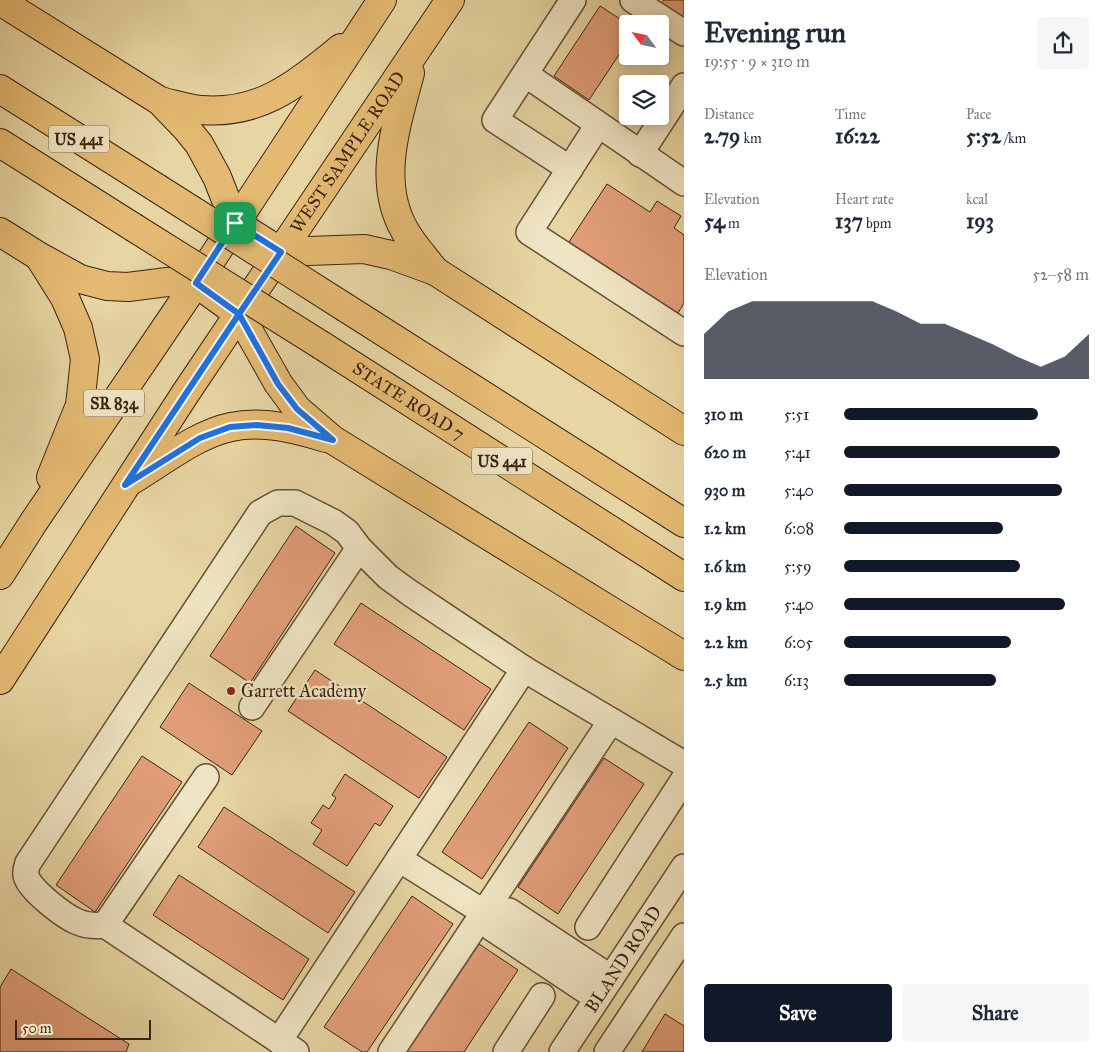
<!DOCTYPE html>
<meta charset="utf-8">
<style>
body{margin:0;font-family:"IM FELL Great Primer",serif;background:#f6f6f7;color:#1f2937;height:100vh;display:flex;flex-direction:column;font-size:19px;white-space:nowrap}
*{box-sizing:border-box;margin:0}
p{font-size:16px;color:#747a83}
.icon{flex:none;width:28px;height:28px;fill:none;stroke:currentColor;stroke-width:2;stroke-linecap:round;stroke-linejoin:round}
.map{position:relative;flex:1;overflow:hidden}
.details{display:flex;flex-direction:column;background:#fff;width:425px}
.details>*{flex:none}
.needle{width:32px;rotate:303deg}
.buttons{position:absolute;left:619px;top:15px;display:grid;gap:10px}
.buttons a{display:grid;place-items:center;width:50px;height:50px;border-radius:5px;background:#fff;box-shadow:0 2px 12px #0003;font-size:25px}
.scale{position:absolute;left:15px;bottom:12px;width:136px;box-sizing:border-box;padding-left:5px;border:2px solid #3a2410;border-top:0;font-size:14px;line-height:18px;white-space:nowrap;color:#3a2410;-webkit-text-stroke:4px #efe4c3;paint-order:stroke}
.pin{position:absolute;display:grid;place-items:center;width:42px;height:42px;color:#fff;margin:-21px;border-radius:10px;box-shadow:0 2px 8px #0006}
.round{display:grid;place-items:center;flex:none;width:52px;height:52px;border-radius:5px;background:#f6f6f7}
.overview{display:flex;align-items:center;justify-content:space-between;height:85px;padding:0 20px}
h1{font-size:28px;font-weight:800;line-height:38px}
.metrics{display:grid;grid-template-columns:repeat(3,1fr);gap:8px;height:85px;padding:5px 20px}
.metrics div{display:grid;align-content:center}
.metrics b{font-size:21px;font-weight:800}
.metrics small{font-size:14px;font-weight:400}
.metrics p{font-size:14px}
.chart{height:140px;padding:10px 20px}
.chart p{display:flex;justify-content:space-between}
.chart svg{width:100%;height:90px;margin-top:5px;fill:#111827;opacity:.7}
.primary-button{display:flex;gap:10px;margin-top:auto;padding:10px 20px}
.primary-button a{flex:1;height:58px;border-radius:5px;background:#111827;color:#fff;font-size:20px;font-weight:800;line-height:58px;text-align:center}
.primary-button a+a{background:#f6f6f7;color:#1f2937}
ul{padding:0 20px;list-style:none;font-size:16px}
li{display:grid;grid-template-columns:80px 60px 1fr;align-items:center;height:38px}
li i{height:12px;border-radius:6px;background:#111827}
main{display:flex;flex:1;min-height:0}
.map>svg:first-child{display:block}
.building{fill:#e19e79;stroke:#3a2410}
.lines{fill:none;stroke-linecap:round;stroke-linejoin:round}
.minor-casing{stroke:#655035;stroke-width:28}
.major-casing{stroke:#3a2410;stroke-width:30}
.minor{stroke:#efe4c3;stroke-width:25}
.major{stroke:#e4ba72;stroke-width:28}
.major-bridge-casing{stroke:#3a2410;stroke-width:30;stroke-linecap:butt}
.major-bridge{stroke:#e4ba72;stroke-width:28}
.route-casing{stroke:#fff;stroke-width:10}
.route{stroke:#1a73e8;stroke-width:6}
.poi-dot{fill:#8f2418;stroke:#efe4c3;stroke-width:2}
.labels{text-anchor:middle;stroke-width:5;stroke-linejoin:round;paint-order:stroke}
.shield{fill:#efe4c3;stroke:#705e46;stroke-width:1}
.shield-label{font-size:16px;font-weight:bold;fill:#3a2410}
.street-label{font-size:18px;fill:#3a2410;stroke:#efe4c3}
.poi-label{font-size:18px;fill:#3a2410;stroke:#efe4c3;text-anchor:start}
</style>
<main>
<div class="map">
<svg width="684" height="1052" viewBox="0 0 684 1052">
<rect width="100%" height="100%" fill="#e7d5a3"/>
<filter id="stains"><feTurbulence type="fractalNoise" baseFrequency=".004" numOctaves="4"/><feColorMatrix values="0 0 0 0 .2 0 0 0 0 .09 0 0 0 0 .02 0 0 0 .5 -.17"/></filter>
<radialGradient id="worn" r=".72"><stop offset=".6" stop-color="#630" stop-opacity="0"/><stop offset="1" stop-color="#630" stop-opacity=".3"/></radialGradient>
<!-- building -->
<g class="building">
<path d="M664,0H684V13L679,20L659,7Z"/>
<path d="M600,6L628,24V41L589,100L554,76Z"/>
<path d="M607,184L650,212L657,201L681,216L674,228L684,235V303L678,313L569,242Z"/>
<path d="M296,526L335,553L250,683L210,656Z"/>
<path d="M361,603L491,689L464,730L334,644Z"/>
<path d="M315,670L447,757L419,798L288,711Z"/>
<path d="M189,683L262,731L232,775L160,727Z"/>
<path d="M529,722L568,748L482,879L442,852Z"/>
<path d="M142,756L182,782L95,912L56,885Z"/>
<path d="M604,758L644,784L558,914L518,887Z"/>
<path d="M345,774L393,806L380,826L375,823L347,866L313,844L322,830L311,823L323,805L329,809L336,798L332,795Z"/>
<path d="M224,807L355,892L328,933L198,847Z"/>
<path d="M179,875L309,959L283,1000L153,915Z"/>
<path d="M412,896L453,924L367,1052H362L324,1027Z"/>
<path d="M479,944L518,970L464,1052H407Z"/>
<path d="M11,969L129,1044L126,1052H0V987Z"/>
<path d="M665,1014L684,1026V1052H642Z"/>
</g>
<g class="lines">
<!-- minor casing -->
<g class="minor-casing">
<g id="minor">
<path d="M633,0L684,33"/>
<path d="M525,74L684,183"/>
<path d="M598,125L529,232L684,333"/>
<path d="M640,154L684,86"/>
<path d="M570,169L495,120L573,0"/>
<path d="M252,707L359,548"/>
<path d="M399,859L483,912L492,928L597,998"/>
<path d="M483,912L509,911L611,978"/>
<path d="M105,925L206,777"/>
<path d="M588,927L684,779"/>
<path d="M279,1041L524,669"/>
<path d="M296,1052L105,925C96,926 87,926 78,922C65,917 27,888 26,875C25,871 27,866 28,863L260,513L278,503H295L333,522L347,532L359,548L388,577L410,593L524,669L684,764"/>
<path d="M391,1052L611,721"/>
<path d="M506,1052L542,996"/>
<path id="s1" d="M562,1052L684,867"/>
<path d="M607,1052L684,936"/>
</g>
</g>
<!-- major casing -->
<g class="major-casing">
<g id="major">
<path d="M0,1L160,101L186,128L199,144L217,177L235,223L281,252L364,249L391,255L435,271L684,431"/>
<path d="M410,73C397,124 376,181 405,231C413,245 425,258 435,271"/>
<path d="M0,89L157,188"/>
<path d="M160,101C173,104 188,109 201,110C262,115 297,83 341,48"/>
<path d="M0,143L133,227"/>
<path d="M0,232L40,257L80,279L107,286L128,287L167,282L196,283L239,314L278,383L297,409L333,440L684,656"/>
<path d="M40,258L65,298L78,328L85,359L80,405L51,477"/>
<path d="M346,308L684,523"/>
<path id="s2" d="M321,345L684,577"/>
<path d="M132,480C162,462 197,434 231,427C263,420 296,429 326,438"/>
<path d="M0,575L33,523L196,283L382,0"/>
<path id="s3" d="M0,680L185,394L450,0"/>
</g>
</g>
<!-- minor -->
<use href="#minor" class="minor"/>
<!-- major -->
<use href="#major" class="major"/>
<!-- major-bridge casing -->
<g class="major-bridge-casing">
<g id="major-bridge">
<path d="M157,188L346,308"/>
<path d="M133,227L321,345"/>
</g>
</g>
<!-- major-bridge -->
<use href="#major-bridge" class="major-bridge"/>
</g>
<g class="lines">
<!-- route casing -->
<g class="route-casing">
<path id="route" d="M235,223L196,283L239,314L125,485L200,438L230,427L257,425L288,428L333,440L297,409L278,384L239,314L281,252L235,223"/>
</g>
<!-- route -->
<use href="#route" class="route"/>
</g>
<!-- markers -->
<circle class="poi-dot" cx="231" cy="691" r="5"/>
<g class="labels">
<!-- shield labels -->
<g class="shield">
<rect x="49" y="125.5" width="60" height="27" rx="4"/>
<rect x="84" y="389.5" width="60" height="27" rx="4"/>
<rect x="472" y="447.5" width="60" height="27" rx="4"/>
</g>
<g class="shield-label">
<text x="79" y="145">US 441</text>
<text x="114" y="409">SR 834</text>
<text x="502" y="467">US 441</text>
</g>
<!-- street labels -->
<g class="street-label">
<text dy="6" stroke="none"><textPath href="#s3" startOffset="632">WEST SAMPLE ROAD</textPath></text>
<text dy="6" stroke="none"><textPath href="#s2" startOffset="104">STATE ROAD 7</textPath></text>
<text dy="6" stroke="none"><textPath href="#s1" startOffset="111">BLAND ROAD</textPath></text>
</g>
<!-- poi labels -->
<g class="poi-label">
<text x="241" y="697">Garrett Academy</text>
</g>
</g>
<rect width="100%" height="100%" filter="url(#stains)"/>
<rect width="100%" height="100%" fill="url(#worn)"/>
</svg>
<div class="buttons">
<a><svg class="needle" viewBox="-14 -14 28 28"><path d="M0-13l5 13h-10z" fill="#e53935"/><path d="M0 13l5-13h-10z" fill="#747a83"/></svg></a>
<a><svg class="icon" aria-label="layers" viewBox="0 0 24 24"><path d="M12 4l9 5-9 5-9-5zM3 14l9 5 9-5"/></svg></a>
</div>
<div class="scale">50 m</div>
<div class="pin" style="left:235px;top:223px;background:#1e9e55"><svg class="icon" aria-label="arrive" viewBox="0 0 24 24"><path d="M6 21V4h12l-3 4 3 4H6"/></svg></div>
</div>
<section class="details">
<div class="overview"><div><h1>Evening run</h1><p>19:55 · 9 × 310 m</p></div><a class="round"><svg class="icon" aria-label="share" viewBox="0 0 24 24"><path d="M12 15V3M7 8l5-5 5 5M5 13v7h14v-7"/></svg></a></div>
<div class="metrics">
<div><p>Distance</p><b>2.79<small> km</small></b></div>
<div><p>Time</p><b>16:22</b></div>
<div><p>Pace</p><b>5:52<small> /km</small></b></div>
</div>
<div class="metrics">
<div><p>Elevation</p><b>54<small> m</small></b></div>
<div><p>Heart rate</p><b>137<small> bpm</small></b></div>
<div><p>kcal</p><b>193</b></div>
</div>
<div class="chart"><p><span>Elevation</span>52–58 m</p>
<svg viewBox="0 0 160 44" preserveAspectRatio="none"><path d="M0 44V22L10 11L20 6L30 6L40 6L50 6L60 6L70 6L80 11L90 17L100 17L110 22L120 27L130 33L140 38L150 33L160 22V44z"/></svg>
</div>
<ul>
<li><b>310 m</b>5:51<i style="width:79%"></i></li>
<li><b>620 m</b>5:41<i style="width:88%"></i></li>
<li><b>930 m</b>5:40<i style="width:89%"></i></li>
<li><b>1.2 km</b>6:08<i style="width:65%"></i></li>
<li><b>1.6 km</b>5:59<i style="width:72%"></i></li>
<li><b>1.9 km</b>5:40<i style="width:90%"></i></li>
<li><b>2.2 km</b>6:05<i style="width:68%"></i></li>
<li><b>2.5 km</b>6:13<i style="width:62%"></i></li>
</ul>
<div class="primary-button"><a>Save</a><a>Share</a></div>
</section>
</main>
